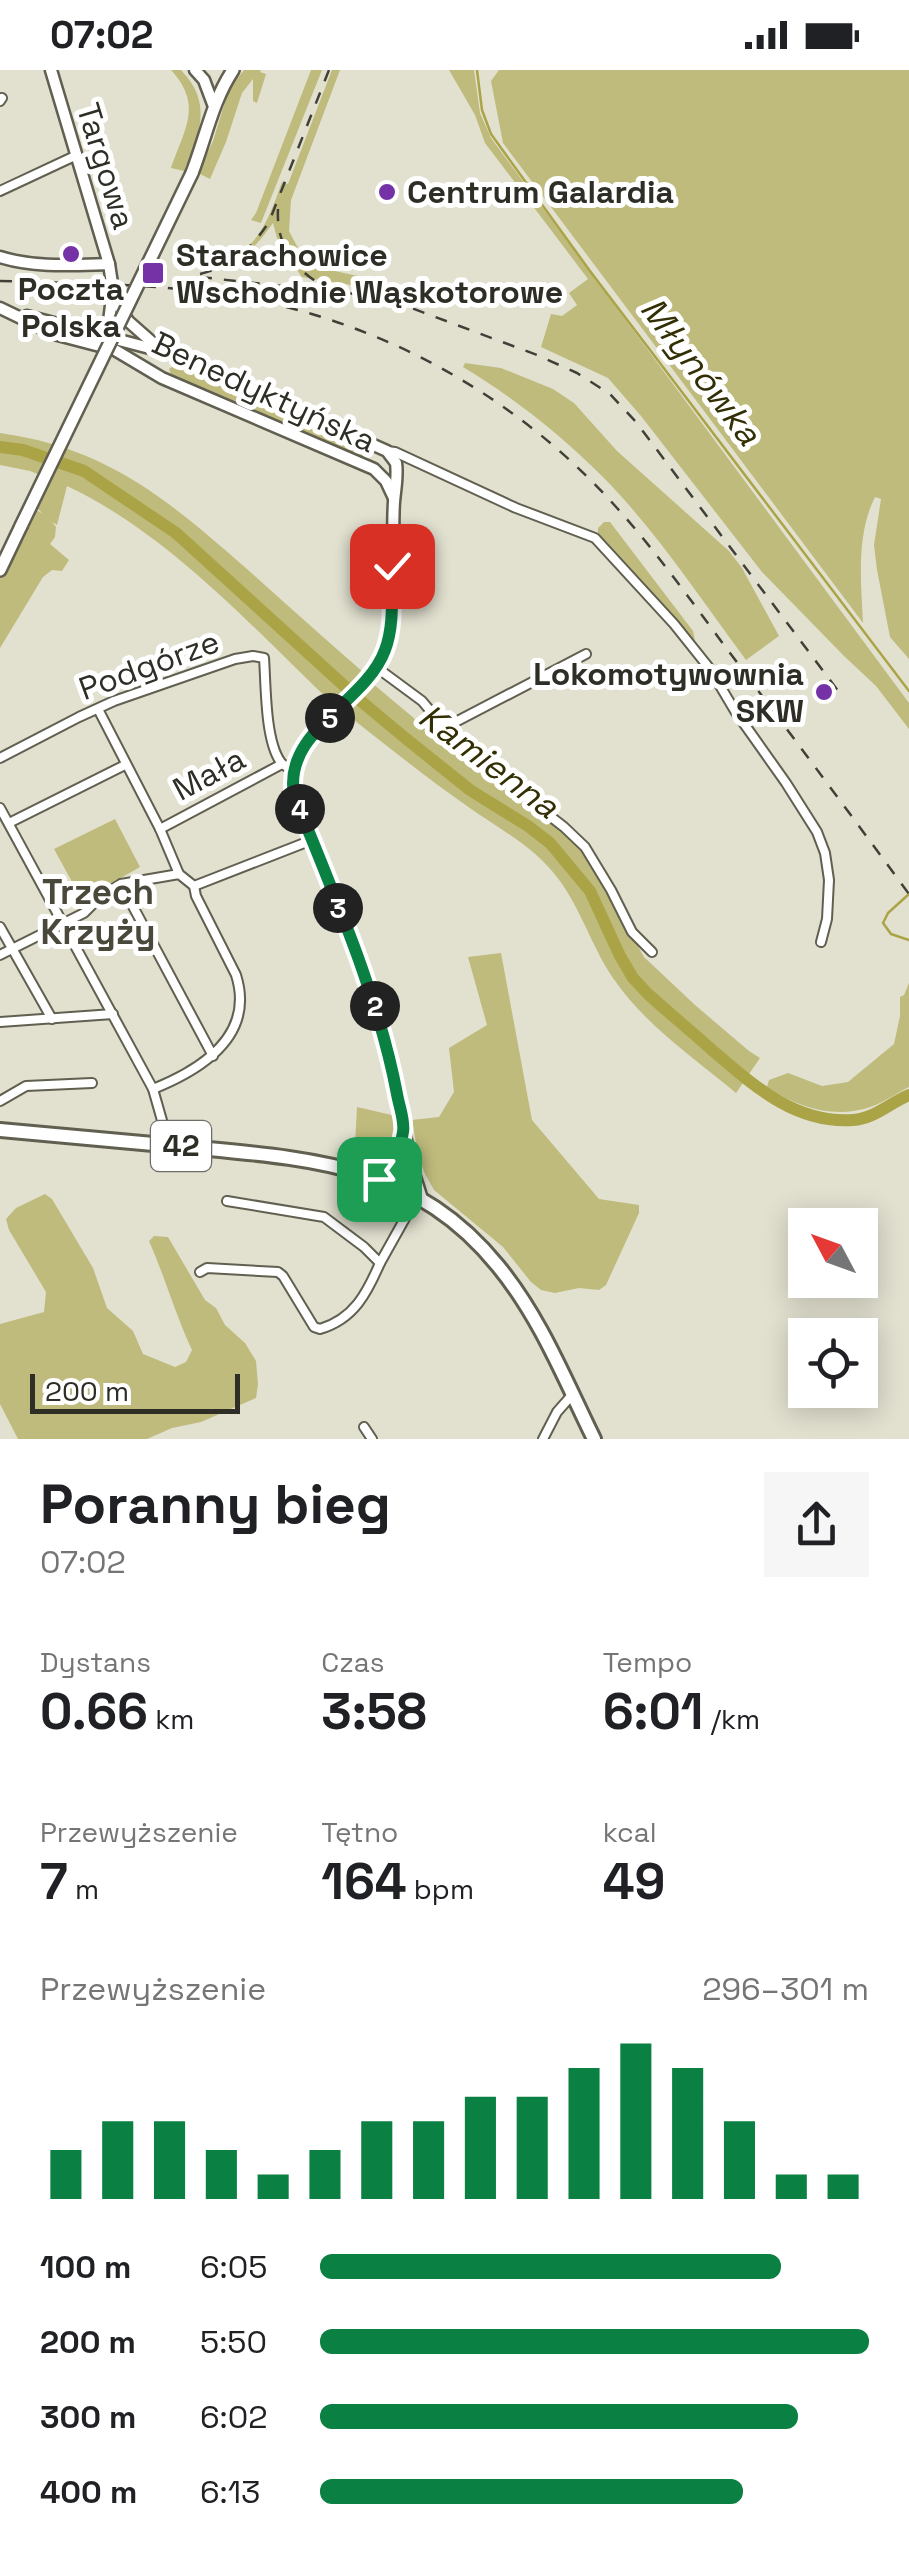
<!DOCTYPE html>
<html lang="pl">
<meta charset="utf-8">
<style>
body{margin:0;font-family:"Space Grotesk",sans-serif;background:#f6f6f6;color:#202124;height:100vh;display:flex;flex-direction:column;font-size:38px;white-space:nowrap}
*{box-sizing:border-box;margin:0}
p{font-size:32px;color:#757577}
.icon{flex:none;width:55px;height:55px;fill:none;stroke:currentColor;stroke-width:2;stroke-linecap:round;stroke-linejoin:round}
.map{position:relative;height:1369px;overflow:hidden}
.sheet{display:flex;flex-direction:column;background:#fff;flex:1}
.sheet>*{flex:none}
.needle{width:65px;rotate:311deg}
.tools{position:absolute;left:788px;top:1138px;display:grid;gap:20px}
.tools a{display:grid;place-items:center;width:90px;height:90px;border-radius:0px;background:#fff;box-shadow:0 5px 25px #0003;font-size:50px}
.scale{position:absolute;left:30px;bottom:25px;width:210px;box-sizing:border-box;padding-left:10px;border:5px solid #2e2e27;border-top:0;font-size:28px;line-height:35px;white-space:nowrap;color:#2e2e27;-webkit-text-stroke:8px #fff;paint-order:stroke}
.pin{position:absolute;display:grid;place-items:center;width:85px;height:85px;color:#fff;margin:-42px;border-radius:20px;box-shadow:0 5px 15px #0006}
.km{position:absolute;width:50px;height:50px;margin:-25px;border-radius:50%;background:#222;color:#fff;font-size:28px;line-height:50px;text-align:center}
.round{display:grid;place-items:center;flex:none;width:105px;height:105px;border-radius:0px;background:#f6f6f6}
.summary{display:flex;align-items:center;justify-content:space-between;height:170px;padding:0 40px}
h1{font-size:55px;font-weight:700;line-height:75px}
.figures{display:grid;grid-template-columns:repeat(3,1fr);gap:15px;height:170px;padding:10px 40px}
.figures div{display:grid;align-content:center}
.figures b{font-size:50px;font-weight:700}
.figures small{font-size:28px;font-weight:400}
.figures p{font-size:28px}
.chart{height:280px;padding:20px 40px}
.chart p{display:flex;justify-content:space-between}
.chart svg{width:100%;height:180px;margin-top:10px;stroke:#0b8043;stroke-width:6}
ul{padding:0 40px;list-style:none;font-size:32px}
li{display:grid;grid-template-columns:160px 120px 1fr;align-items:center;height:75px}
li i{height:25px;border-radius:12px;background:#0b8043}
.status{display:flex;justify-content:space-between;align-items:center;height:70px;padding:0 50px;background:#fff;direction:ltr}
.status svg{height:28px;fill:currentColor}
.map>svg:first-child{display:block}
.green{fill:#bfbb7d}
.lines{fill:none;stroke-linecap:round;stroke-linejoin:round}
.stream{stroke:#aba447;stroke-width:2.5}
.river{stroke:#aba447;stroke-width:12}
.minor-casing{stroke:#605f50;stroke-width:12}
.tertiary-casing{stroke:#605f50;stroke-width:15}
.secondary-casing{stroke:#605f50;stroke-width:16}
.primary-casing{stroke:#605f50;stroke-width:18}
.minor{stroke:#fff;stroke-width:8}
.tertiary{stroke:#fff;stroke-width:10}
.secondary{stroke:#fff;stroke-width:11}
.primary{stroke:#fff;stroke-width:12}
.rail{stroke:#404038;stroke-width:2.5;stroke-dasharray:12 12;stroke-linecap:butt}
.secondary-bridge-casing{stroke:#605f50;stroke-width:16;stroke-linecap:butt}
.secondary-bridge{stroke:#fff;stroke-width:11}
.route-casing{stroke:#fff;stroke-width:20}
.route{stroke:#0b8043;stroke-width:12}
.poi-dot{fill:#7532a6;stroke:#fff;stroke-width:4}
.labels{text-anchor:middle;stroke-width:10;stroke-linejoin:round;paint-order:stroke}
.shield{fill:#fff;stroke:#6d6d68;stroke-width:2.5}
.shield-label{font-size:30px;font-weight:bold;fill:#2e2e27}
.street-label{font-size:32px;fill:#2e2e27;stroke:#fff}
.poi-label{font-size:32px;font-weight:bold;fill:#2e2e27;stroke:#fff;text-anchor:start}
.water-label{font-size:35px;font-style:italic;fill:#322f05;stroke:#fff}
.neighbourhood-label{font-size:35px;font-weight:bold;fill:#49483a;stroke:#fff}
</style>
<div class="status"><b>07:02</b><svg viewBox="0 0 49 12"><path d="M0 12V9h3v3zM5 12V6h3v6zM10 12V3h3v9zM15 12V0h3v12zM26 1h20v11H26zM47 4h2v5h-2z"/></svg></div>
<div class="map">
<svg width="909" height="1369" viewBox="0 0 909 1369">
<rect width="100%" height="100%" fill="#e2e1d0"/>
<!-- green -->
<g class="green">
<path d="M171,0H181C213,33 200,63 184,101L171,98C185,58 203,35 171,0Z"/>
<path d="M244,0H261L260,2L266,4L257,33L253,31V9L242,23L226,72L210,109L198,103L213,71L229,19Z"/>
<path d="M311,0H322L261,153L251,150L256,143Z"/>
<path d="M332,0H340L291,130L289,161L298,178L310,192L321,198L358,206L370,218L302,207L279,175L273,153C259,173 244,189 222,201L207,198L201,190C211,189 223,189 233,186C261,175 273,137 282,112L288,114Z"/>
<path d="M449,0H474L480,43L491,68L909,633V659L876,616L844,586L762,502L641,346L608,308L541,277L551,244L562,246L577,235L569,223L588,209L485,73L475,45Z"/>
<path d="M499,0H909V589L890,567L877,500L874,475L881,429L875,427C856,465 861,511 863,553L503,73L491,11Z"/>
<path d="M178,292L362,375L365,384L360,388L173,309L169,299Z"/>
<path d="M465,293L501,298L553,319L574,333L617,381L729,481L742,498L779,566L746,590C700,528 657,462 603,407C561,365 513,327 463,297Z"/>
<path d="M0,363C108,378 168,430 247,499C285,533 324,568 363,602L333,634C252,557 169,464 67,416L57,455L52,452L56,457L55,467L50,474L69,490L62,501L52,500L43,507L0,578V509L35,439L43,444L37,438L50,409L30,401L0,395Z"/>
<path d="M604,452H610L693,561L695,570L683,561L598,463V458Z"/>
<path d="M372,613L471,696L559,759L577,776L592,794L644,887L695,935L749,981L760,988L736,1023C694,988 644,954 613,908C590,874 579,832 552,801C528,773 496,757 467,736C425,707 385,674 345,643Z"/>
<path d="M115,749L140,797L82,830L54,779Z"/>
<path d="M501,883L532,1050L599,1129L639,1135V1143L606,1215L599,1220L579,1218L555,1223L541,1220L531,1212L503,1177L434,1120L425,1104L418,1084L412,1050L439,1047L454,1022L449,978L487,955L468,887Z"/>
<path d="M909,913V1017C897,1023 886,1031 873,1036C836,1050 799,1038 767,1017L769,1010L788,1003L822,1016L848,1012L894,974L900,946V927L904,925Z"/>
<path d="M357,1037L396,1046C400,1074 382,1094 354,1093Z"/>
<path d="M45,1124L52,1129L93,1198L107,1238L133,1261L143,1284L175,1297L186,1292L192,1280C175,1244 165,1207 149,1171L154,1166L168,1167L205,1230L216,1238L225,1255L245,1273L256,1291L258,1314L256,1328L201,1352L172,1358L147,1369H18L0,1334V1254L44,1242L46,1222L9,1160L6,1149L16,1138Z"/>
</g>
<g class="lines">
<!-- stream -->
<g class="stream">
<path d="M477,0L482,40L491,64L590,201L909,621"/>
<path d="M909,824L888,843L883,853L891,864L909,870"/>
</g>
<!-- river -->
<path class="river" d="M0,377L23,380L84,401L176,463L362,632L404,667L470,720L528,756L550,773L590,821L620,886L633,908L648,924C669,943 691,961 712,980C753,1015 795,1054 853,1050C874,1049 890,1033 909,1025"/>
<!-- minor casing -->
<g class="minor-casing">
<g id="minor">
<path d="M0,31L2,28"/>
<path d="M0,121L77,85"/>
<path d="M387,381L395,382L516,438L595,468L674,554L710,599L735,641L786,713L817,762L825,783L829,810L827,849L821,872"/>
<path d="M376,597L422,631L460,676L564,757L585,777L611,820L632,862L652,882"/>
<path d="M98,639L160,759L179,804"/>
<path d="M444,658L586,584"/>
<path d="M0,688L79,647L114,631L235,589L253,586L264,588C266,615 265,669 280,691C283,696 287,697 293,699"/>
<path d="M0,738L153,1019L169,1075"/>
<path d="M9,753L125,695"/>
<path d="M160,759L282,694"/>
<path d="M121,814L213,986"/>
<path d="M194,816L312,770"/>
<path d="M0,857L52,949"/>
<path d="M0,885L84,843L100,827L121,814L179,804L194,816"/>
<path d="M0,952L113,944"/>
<path d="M153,1019C203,999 255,965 236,905L196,826L194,816"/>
<path d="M0,1031L26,1016L92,1013"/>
<path d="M227,1131L324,1147L364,1177L380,1193L413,1134L422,1129"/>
<path d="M200,1202L207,1198L278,1202L283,1206L314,1257L320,1259C354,1249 367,1223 380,1193"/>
<path d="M364,1357L372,1369"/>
<path d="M543,1369L557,1342L572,1325"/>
</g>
</g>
<!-- tertiary casing -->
<g class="tertiary-casing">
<g id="tertiary">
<path d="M51,0L109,194L113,220L107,267"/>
<path d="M195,0L204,10L213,34"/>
<path d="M0,187C35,198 73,195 109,194"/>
<path d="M113,220L118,235L128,251L162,281L387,381L396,393C398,406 395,419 394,432C391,472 399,552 382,586C358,635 284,665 294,725L377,942L391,992L410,1091L422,1129"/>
<path d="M0,238L54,264L115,280L162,308L374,399L386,411L394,428"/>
<path d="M27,246L161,281"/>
<path d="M361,1101C383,1098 396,1082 404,1061"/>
</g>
</g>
<!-- secondary casing -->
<g class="secondary-casing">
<g id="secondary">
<path d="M192,103C206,67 212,32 233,0"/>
<path d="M0,500L21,456"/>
</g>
</g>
<!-- primary casing -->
<g class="primary-casing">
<path id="primary" d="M0,1060C66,1066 131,1072 197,1078C316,1089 417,1096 498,1196C540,1247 565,1310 594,1369"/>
</g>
<!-- minor -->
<use href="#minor" class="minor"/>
<!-- tertiary -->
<use href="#tertiary" class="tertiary"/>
<!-- secondary -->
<use href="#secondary" class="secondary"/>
<!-- primary -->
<use href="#primary" class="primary"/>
<!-- rail -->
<g class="rail">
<path d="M278,139C276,176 295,201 327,218"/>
<path d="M200,204C231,197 252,178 269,152L329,0"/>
<path d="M200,207L364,225L406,236L537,285L577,303L610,324L636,352L839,622"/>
<path d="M0,211C93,214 187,213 278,235C408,266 528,338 617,438C662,488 701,545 742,599C798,674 854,749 909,824"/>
</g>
<!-- secondary-bridge casing -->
<g class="secondary-bridge-casing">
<path id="secondary-bridge" d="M21,456L192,103"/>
</g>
<!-- secondary-bridge -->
<use href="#secondary-bridge" class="secondary-bridge"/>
</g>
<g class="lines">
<!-- route casing -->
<g class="route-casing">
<path id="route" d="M379,1109L361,1101C380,1099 401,1083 403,1062C405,1051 399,1036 397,1024C378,923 332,821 294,725C283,660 365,634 385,580C395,554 391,523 392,496"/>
</g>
<!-- route -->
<use href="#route" class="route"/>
</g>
<!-- markers -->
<g class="poi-dot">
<circle cx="387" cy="122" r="10"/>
<circle cx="71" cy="184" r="10"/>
<rect x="141" y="191" width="24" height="24" rx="5"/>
<circle cx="824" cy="622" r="10"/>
</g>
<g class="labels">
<!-- shield labels -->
<rect class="shield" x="151" y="1051" width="60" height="50" rx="8"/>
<g class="shield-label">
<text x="181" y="1086">42</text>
</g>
<!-- street labels -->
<g class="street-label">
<text transform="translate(106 96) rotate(73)" y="11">Targowa</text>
<text transform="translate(264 322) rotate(25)" y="11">Benedyktyńska</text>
<text transform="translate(149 595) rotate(-20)" y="11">Podgórze</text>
<text transform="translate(209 704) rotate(-28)" y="11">Mała</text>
</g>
<!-- poi labels -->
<g class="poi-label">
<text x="407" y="133">Centrum Galardia</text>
<text x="176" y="196">Starachowice<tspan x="176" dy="37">Wschodnie Wąskotorowe</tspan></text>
<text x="71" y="230" text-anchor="middle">Poczta<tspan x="71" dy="37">Polska</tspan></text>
<text x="804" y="615" text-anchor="end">Lokomotywownia<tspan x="804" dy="37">SKW</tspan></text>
</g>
<!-- water labels -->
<g class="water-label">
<text transform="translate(701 301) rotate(53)" y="12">Młynówka</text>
<text transform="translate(489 691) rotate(37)" y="12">Kamienna</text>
</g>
<!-- neighbourhood labels -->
<g class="neighbourhood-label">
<text x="98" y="834">Trzech<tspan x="98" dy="40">Krzyży</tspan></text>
</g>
</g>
</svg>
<div class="tools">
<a><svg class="needle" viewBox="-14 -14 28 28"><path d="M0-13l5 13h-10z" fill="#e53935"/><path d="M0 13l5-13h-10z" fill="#757577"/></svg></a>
<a><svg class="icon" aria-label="locate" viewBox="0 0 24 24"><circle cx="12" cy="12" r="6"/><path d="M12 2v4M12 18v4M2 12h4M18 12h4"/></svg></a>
</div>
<div class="scale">200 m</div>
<div class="pin" style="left:379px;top:1109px;background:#1e9e55"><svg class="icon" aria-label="arrive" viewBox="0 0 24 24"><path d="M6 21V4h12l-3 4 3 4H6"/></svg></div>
<div class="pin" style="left:392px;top:496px;background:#d93025"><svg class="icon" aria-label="check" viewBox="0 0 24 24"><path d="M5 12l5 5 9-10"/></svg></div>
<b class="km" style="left:375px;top:936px">2</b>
<b class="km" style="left:338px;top:838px">3</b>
<b class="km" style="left:300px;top:739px">4</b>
<b class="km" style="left:330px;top:648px">5</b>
</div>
<section class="sheet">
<div class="summary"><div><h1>Poranny bieg</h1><p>07:02</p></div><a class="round"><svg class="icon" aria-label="share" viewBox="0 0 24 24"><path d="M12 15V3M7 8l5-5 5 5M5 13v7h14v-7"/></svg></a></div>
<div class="figures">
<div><p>Dystans</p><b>0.66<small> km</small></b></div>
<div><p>Czas</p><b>3:58</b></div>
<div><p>Tempo</p><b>6:01<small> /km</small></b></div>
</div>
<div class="figures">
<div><p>Przewyższenie</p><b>7<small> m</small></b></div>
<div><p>Tętno</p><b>164<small> bpm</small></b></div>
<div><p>kcal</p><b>49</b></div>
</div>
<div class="chart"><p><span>Przewyższenie</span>296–301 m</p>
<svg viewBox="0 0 160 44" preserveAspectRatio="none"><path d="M5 44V32M15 44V25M25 44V25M35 44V32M45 44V38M55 44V32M65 44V25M75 44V25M85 44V19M95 44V19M105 44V12M115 44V6M125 44V12M135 44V25M145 44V38M155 44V38"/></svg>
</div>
<ul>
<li><b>100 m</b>6:05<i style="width:84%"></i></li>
<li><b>200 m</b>5:50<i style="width:100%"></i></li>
<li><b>300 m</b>6:02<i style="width:87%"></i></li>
<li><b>400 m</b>6:13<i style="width:77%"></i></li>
</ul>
</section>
